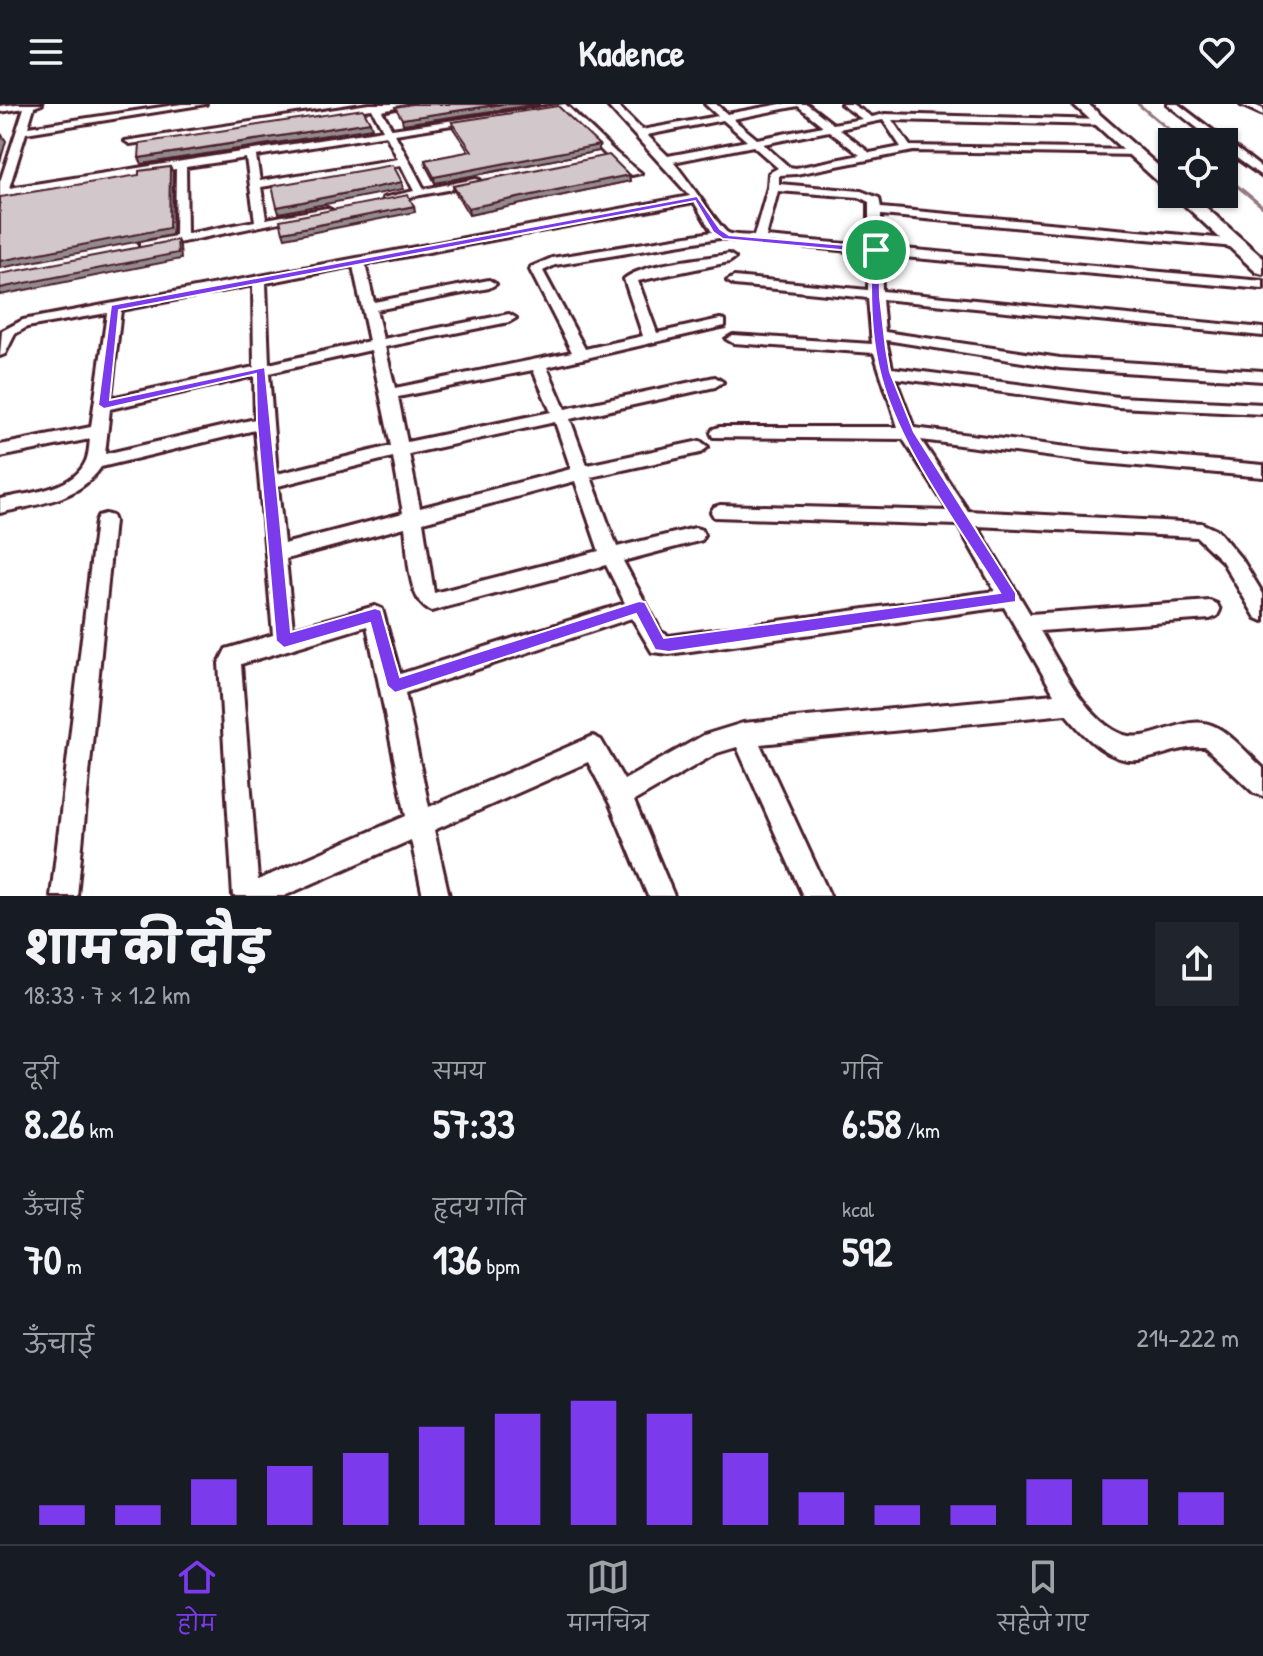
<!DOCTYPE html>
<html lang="hi">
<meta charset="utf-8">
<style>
body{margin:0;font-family:"Patrick Hand","Playpen Sans Deva",sans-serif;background:#20242c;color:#f1f3f6;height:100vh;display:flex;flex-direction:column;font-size:30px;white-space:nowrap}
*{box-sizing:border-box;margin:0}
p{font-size:26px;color:#9ea1a6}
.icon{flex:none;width:44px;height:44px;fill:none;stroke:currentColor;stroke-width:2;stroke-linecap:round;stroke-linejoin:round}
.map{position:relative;height:792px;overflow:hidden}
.drawer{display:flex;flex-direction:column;background:#171b24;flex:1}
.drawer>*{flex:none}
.buttons{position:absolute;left:1158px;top:24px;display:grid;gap:16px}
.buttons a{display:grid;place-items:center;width:80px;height:80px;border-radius:0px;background:#171b24;box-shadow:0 2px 6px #0004;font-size:40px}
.pin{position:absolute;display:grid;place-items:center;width:68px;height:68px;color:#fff;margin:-34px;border:4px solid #fff;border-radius:50%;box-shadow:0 2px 8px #0007}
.round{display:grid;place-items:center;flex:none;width:84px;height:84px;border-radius:0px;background:#20242c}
.headline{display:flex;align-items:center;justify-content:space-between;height:136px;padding:0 24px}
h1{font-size:44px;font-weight:800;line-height:60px}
.stats{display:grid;grid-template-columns:repeat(3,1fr);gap:12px;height:136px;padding:8px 24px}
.stats div{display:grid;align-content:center}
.stats b{font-size:40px;font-weight:800}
.stats small{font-size:22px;font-weight:400}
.stats p{font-size:22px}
.chart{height:224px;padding:16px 24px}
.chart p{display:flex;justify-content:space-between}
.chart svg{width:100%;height:144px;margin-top:8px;stroke:#7c3aed;stroke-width:6}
header{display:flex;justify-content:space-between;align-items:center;height:104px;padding:0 24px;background:#171b24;font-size:36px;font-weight:800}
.tab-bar{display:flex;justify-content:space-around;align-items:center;height:112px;border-top:2px solid #363941;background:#171b24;font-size:22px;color:#9ea1a6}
.tab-bar a{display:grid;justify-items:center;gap:4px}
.tab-bar .active{color:#7c3aed}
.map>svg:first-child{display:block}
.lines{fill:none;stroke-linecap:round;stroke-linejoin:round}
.stream{stroke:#91787e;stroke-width:3}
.street-casing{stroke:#4a1f2b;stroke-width:6}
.secondary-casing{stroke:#4a1f2b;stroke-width:6}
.street{fill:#fff;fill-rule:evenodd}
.secondary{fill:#fff;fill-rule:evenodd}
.wall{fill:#b5abaf;stroke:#4a1f2b;stroke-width:2}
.shaded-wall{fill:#938b8e;stroke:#4a1f2b;stroke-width:2}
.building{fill:#d2c7cb;stroke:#4a1f2b;stroke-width:2}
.route{fill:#7c3aed;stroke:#fff;stroke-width:2;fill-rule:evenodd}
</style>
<header><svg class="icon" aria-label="menu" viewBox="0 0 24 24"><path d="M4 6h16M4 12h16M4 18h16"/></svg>Kadence<svg class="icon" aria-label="heart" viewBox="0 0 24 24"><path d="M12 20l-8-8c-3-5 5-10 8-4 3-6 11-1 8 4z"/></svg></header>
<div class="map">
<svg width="1263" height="792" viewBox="0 0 1263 792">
<rect width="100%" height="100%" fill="#fff"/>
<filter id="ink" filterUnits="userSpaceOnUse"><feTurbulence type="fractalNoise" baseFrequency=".0125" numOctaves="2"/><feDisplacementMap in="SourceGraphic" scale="16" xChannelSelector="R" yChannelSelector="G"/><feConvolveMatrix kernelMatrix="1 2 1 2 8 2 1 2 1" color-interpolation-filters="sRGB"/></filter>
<g filter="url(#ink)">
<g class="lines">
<!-- stream -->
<g class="stream">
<path d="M1138,0L1184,38"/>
<path d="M1224,71L1263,103"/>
</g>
<!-- street casing -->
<g class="street-casing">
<g id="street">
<path d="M16,0H42L34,3L28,23L182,0H206L26,29L9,84L383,26L372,5L130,40L125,37L369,0H414L382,7L392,25L565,0L616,49L641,69L632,71L608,53L559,4L395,30L424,85L476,75L480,76V80L383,98V94L414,87L401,61L261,83L266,115L327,104L333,107L144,146L140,145V139L175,132L176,65L7,91L0,98V78L24,4L0,8V2ZM386,31L398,55L260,77L256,52ZM246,54L255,117L187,130L186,63Z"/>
<path d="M606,0H616L642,26L718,12L705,0H716L727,10L781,0H807L833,20L862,15L841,0H852L872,13L885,10L1102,16L1105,17V21L892,16L910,42L1135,46L1139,47V51L913,47L796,70L779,71V80L861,87L879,94L881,104L1239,136L1241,139L1235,143L881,111V143L1263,177V185L881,151L882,187L1263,224V232L882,195L885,228L1060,254L1263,267V277L1060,264L886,236L892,264L1118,293L1263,300V310L1118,303L895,274L914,324L1092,346L1263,361V373L1092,358L921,336L968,407L1201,419L1218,427L1243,457L1263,490V517L1256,514L1222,457L1197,433L977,422L1030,510L1210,497L1217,500L1220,506L1217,512L1210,515L1040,527C1059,558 1085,614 1119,629C1151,644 1184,606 1216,623C1233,632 1249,651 1263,664V692L1254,689L1205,643C1182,642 1166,651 1144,655C1112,663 1084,632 1066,610L760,640L830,792H803L737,643L717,649L634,697L674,792H648L610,700L588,658L434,726L449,792H423L411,736L284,792H233L219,559L226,545L273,531L255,326L101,363C78,397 37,400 0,409V395C26,389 71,387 85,359C89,352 89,342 90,335L0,353V341L91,323L107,209L27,223L15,230L5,250L0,252L2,227L23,216L690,92ZM798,2L823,22L757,35L733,15ZM723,16L747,37L668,52L647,31ZM883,16L901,43L870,49L839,25ZM829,27L860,51L796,64L789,63L763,40ZM753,42L778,64L769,69L768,83L754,132C746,131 735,132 728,129C721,126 684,69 673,58ZM778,87L859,93L869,98V142L766,133ZM694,98L712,128L552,154L531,163L530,166L572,248L395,284L385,243L509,218L516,214L509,210L383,235L376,206L489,184L496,180L489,176L374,198L365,160ZM719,134L869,149L868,186L734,173L727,177L734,181L868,194L872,240L733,231L726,235L733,239L874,249L898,323H719L713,325L711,329L713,333L903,335L949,407L720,401L714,403L711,408L714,413L958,421L995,487L669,532L661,528L623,457L695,438L702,436L704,431L702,426L695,424L617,443L591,373L700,349L708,343L700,337L587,361L570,315L715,283L723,278L715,273L565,305L547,263L725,222V216L720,215L657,229L638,177L729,158L735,154L729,150C703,155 644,159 624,175L643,232L585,245L543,167L555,161ZM353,162L369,237L269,260L266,179ZM253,181L254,263L111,294L121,206ZM371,246L391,342L277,370L269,269ZM533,266L551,308L407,338L398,293ZM254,272L255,315L105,350L110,305ZM555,318L571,365L420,404L409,350ZM393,353L403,409L284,440L278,382ZM575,377L599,447L434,489L423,418ZM405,423C408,446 407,498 431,507L606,461L625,499L400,570L382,505L375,502L293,525L286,455ZM1004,503L1054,590L743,619L704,631L624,676L601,636L593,632L429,703L405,589L632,514L652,548L669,550ZM367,522L406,712L258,776L241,560Z"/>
<path d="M1167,0H1178L1263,65V73L1224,45V38H1215Z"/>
<path d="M1252,0L1263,5V11L1241,1Z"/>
<path d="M105,410L112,412L114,417L77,792H51L96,417L98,412Z"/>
</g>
</g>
<!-- secondary casing -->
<g class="secondary-casing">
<g id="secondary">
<path d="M1073,0H1088L1172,74V87L1166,85Z"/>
<path d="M1173,90H1191L1263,154V170L1256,168Z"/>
</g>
</g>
<!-- street -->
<use href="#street" class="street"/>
<!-- secondary -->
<use href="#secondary" class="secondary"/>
</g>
<!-- wall -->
<g class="wall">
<path d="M452,18L599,41V47L435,79L426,62L425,56L469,48L453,24Z"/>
<path d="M629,71L630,77L469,111L455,88L453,82Z"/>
</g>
<!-- shaded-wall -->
<g class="shaded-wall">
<path d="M502,0H540L403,20L402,15Z"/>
<path d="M370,18L372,24L142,60L139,54Z"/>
<path d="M2,31L6,37L0,58V39Z"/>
<path d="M599,41V47L435,79L434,73Z"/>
<path d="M170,63L173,68L172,131L0,164V157Z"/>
<path d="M629,71L630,77L469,111L468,104Z"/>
<path d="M402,78L403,85L279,109L277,103Z"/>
<path d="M414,102L415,108L285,134L283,128Z"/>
<path d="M177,136L180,142L181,155L0,191V184Z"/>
</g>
<!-- building -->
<g class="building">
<path d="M412,0H502L402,15L395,3Z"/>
<path d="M558,2L599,41L434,73L425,56L472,47L452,18Z"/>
<path d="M363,5L370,18L139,54L140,39Z"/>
<path d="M609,51L629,71L468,104L453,82Z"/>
<path d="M393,61L402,78L277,103L272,82Z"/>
<path d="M170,63L169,124L0,157V93L139,71V67Z"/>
<path d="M408,91L414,102L283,128L280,116Z"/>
<path d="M177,136L178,149L0,184V170Z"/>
</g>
</g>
<!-- route -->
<path class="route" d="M697,92L720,125L729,131L879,144L880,193L886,245L890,268L914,328L1016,489V498L669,548L655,546L636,510L395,589L387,582L370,519L284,544L276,537L257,319L256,270L104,305L98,301L111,201ZM695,97L713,128L723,135L872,149C870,187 870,226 879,264C896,340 959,422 1000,489L664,534L645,498L639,497L400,573L381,506L375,504L291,528L265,263L110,296L119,206Z"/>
</svg>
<div class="buttons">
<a><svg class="icon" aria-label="locate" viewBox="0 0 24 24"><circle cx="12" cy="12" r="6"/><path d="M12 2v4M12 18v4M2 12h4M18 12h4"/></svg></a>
</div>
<div class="pin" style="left:876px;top:146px;background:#1e9e55"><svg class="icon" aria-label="arrive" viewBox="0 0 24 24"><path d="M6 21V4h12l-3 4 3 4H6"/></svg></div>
</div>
<section class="drawer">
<div class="headline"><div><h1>शाम की दौड़</h1><p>18:33 · 7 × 1.2 km</p></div><a class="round"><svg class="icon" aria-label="share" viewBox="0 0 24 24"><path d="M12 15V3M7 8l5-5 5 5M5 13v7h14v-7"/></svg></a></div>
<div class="stats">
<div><p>दूरी</p><b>8.26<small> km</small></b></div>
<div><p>समय</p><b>57:33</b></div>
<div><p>गति</p><b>6:58<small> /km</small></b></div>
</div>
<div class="stats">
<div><p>ऊँचाई</p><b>70<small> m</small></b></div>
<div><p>हृदय गति</p><b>136<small> bpm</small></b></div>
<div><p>kcal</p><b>592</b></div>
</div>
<div class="chart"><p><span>ऊँचाई</span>214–222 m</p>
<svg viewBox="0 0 160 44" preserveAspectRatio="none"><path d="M5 44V38M15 44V38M25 44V30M35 44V26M45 44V22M55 44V14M65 44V10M75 44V6M85 44V10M95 44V22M105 44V34M115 44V38M125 44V38M135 44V30M145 44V30M155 44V34"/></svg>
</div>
</section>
<nav class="tab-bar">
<a class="active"><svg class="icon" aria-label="home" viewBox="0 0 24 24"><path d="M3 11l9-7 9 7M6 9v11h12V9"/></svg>होम</a>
<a><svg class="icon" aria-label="map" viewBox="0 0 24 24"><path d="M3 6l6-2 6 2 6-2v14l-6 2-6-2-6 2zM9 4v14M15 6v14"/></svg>मानचित्र</a>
<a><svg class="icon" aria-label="saved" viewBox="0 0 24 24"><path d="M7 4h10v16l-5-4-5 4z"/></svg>सहेजे गए</a>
</nav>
